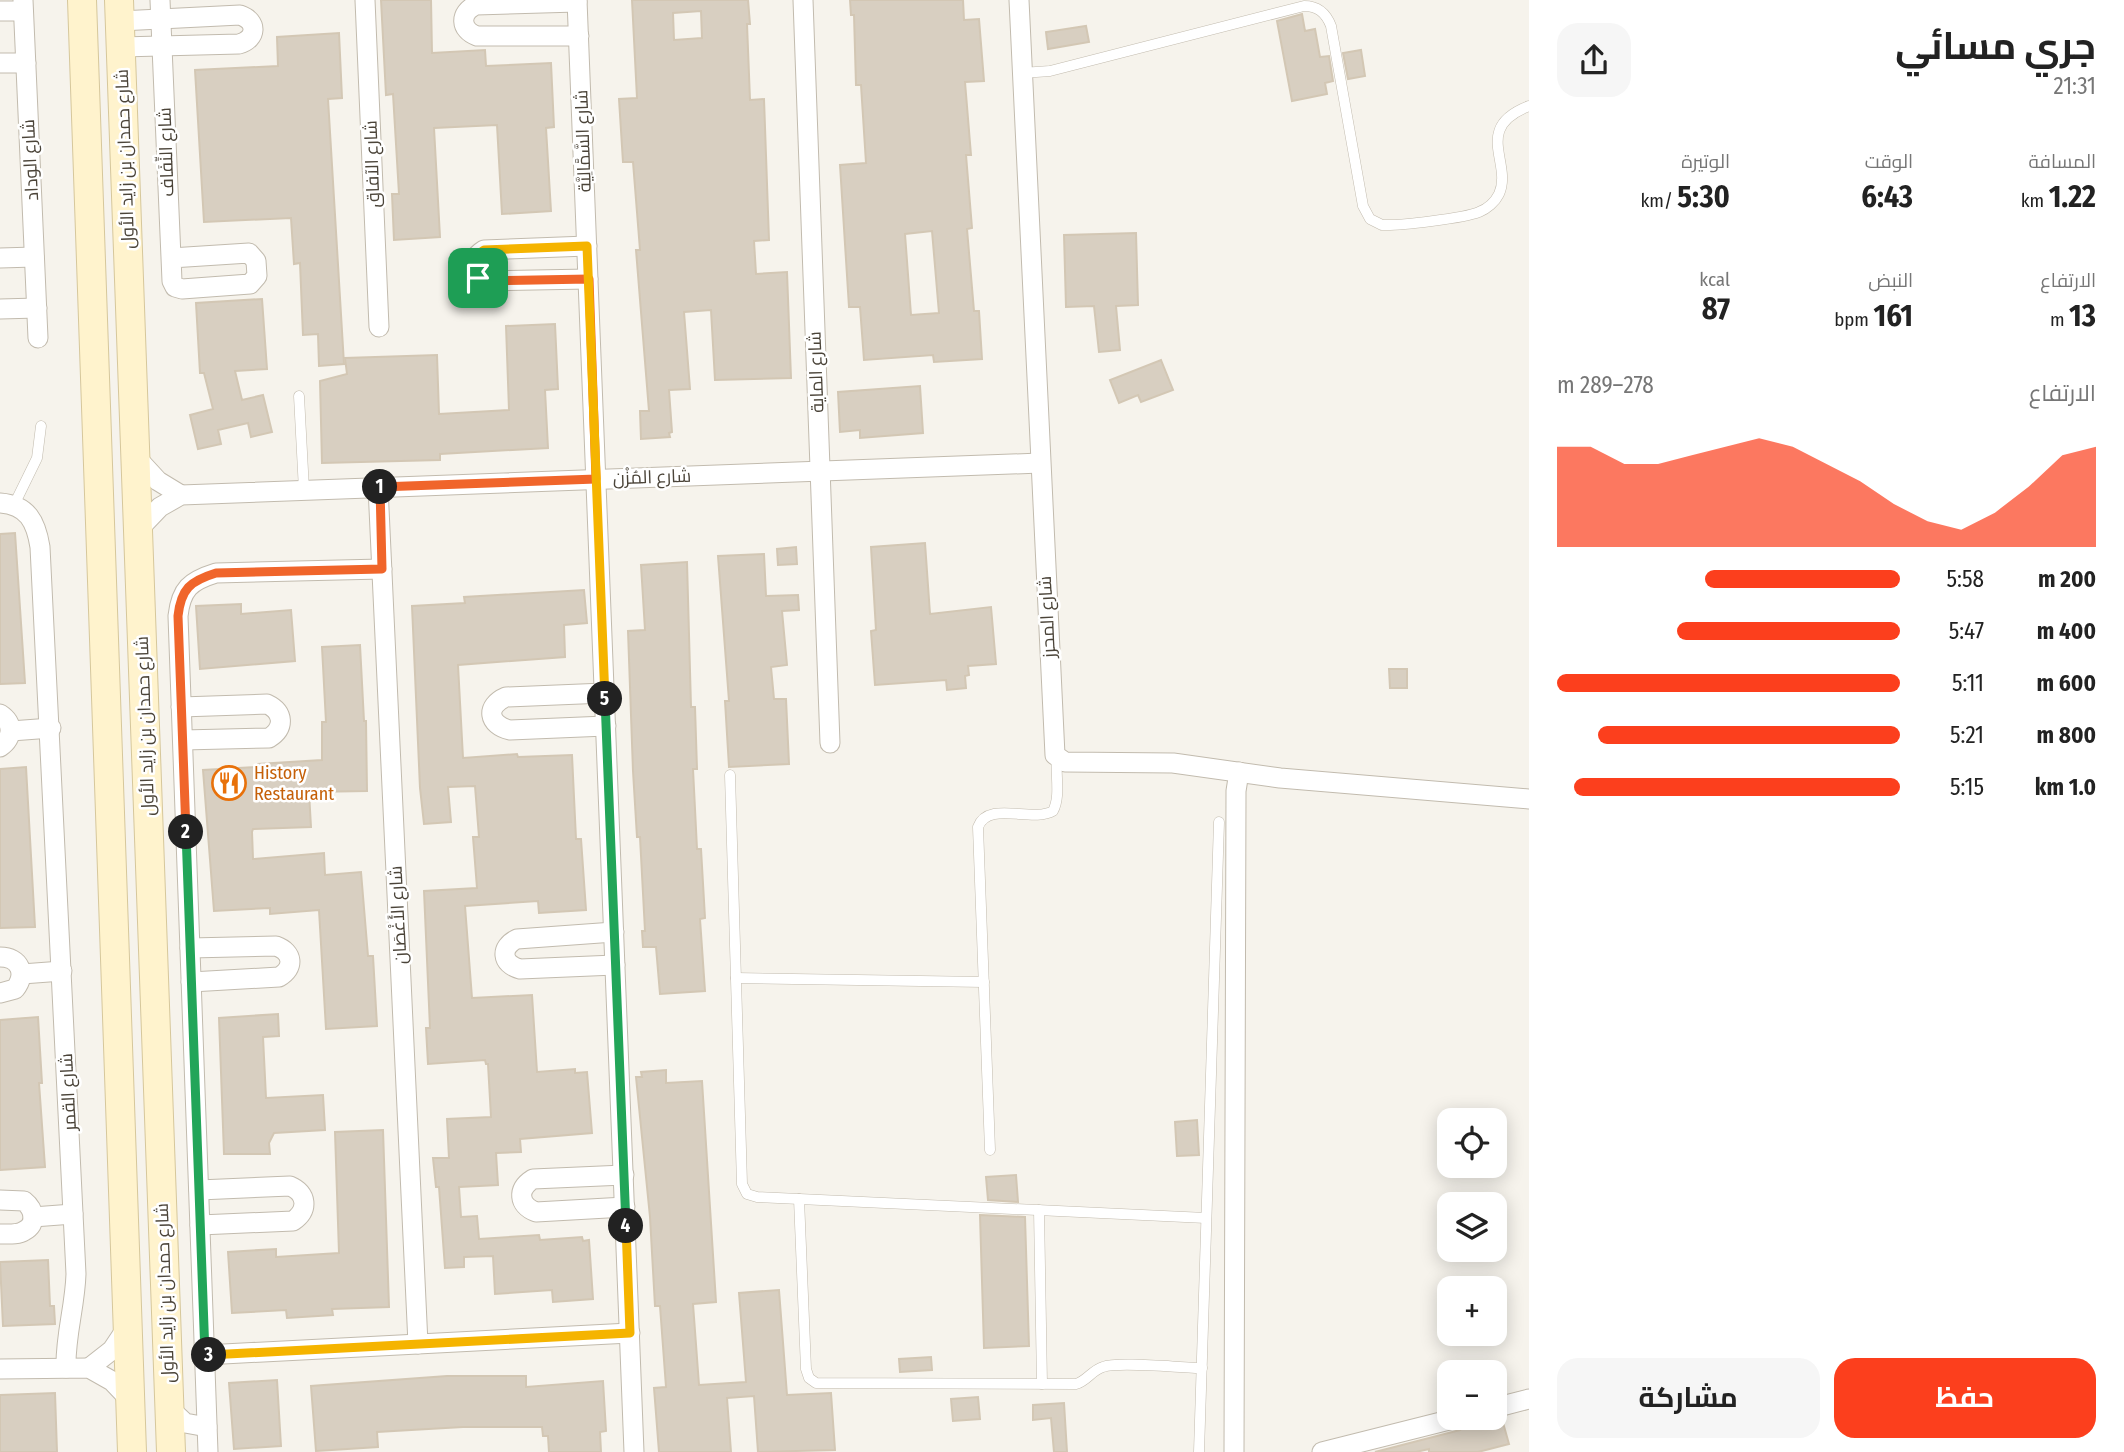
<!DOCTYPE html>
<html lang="ar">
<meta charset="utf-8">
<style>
body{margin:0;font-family:"Fira Sans Condensed",Cairo,sans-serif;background:#f6f6f6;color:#222;direction:rtl;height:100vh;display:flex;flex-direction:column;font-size:26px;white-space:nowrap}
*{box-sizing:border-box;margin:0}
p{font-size:23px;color:#767676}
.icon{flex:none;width:38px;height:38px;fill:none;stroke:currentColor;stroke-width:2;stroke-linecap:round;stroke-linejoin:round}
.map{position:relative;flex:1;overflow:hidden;direction:ltr}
.panel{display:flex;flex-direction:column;background:#fff;width:595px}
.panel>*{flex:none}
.buttons{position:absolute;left:1437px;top:1108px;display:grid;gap:14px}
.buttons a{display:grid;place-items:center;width:70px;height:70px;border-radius:14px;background:#fff;box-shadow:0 4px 18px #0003;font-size:35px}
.pin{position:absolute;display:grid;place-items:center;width:60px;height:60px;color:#fff;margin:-30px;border-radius:14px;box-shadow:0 4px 10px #0006}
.km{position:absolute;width:35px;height:35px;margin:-18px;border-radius:50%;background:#222;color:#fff;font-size:19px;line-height:35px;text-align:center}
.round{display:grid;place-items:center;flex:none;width:74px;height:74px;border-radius:21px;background:#f6f6f6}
.head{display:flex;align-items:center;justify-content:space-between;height:119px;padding:0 28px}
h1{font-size:38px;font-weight:700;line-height:52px}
.metrics{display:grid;grid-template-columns:repeat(3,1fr);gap:10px;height:119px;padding:7px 28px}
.metrics div{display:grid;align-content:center}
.metrics b{font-size:30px;font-weight:700}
.metrics small{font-size:19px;font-weight:400}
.metrics p{font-size:19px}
.chart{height:196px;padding:14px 28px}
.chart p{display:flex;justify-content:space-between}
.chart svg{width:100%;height:126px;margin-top:7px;fill:#fc3f1d;opacity:.7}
.cta{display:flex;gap:14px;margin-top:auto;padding:14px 28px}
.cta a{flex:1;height:80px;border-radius:21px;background:#fc3f1d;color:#fff;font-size:28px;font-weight:700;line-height:80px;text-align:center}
.cta a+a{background:#f6f6f6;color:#222}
ul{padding:0 28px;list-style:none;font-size:23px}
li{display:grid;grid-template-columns:112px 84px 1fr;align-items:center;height:52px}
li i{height:18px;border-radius:9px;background:#fc3f1d}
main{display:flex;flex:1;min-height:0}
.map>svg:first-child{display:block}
.building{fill:#d8cfc1;stroke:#d3c7b4;stroke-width:2;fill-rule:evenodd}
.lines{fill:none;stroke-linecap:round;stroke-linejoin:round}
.service-casing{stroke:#c2bbae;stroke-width:11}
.minor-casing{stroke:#c2bbae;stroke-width:21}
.secondary-casing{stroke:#d6c79b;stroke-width:30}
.service{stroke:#fff;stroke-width:10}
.minor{stroke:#fff;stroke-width:19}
.secondary{stroke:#fff3cd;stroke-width:28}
.split-1-casing{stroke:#fff;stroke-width:14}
.split-2-casing{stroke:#fff;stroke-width:14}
.split-3-casing{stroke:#fff;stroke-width:14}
.split-4-casing{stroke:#fff;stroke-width:14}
.split-5-casing{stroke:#fff;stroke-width:14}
.split-6-casing{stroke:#fff;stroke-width:14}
.split-1{stroke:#f0652b;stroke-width:9}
.split-2{stroke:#f0652b;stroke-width:9}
.split-3{stroke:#22a559;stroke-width:9}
.split-4{stroke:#f5b400;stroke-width:9}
.split-5{stroke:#22a559;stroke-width:9}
.split-6{stroke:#f5b400;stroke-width:9}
.labels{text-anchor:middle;stroke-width:5;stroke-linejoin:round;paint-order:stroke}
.street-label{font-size:18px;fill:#4b4439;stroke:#fff}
.food-label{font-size:18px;fill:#c56008;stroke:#fff;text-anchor:start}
</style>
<main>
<section class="panel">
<div class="head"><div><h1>جري مسائي</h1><p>21:31</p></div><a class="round"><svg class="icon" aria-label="share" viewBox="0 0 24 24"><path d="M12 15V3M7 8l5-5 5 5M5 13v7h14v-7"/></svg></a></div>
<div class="metrics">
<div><p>المسافة</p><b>1.22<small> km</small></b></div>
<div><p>الوقت</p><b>6:43</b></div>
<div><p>الوتيرة</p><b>5:30<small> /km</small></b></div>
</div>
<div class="metrics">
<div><p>الارتفاع</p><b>13<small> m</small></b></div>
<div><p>النبض</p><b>161<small> bpm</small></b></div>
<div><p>kcal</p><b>87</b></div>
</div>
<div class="chart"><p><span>الارتفاع</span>278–289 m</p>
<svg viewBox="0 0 160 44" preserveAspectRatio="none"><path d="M0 44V9L10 9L20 15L30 15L40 12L50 9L60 6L70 9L80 15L90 21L100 29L110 35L120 38L130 32L140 23L150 12L160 9V44z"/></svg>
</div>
<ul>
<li><b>200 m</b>5:58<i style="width:57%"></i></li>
<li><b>400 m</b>5:47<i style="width:65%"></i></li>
<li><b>600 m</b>5:11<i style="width:100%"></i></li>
<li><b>800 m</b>5:21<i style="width:88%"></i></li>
<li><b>1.0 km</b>5:15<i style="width:95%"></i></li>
</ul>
<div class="cta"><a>حفظ</a><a>مشاركة</a></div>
</section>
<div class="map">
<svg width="1529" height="1452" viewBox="0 0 1529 1452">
<rect width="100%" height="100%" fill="#f6f3ec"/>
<!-- building -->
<g class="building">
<path d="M381,0H431L432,53L485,50L486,66L551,63L554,127L546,128L551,211L502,214L497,125L434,128L440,237L394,240L392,194H399L393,94L386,95Z"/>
<path d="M632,0H748L750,24H747L750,100L764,99L769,240L754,241L756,274L787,272L791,378L715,380L711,310L684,312L690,389L669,390L672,432L669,433L670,437L641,439L640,411H649L636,250H640L633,162H623L619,99L637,98ZM701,11L702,38L674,40L673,13Z"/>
<path d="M850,0H963L964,20L979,19L984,81L965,82L971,155H966L972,228L967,229L974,311H979L982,359L934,362L933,355L864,360L860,307H849L840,165L866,163L861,85H856L854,15H851ZM932,231L939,313L911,315L905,234Z"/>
<path d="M1302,14L1305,31L1315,29L1320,57L1329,56L1333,81L1325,83L1327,94L1292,101L1277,21Z"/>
<path d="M1086,26L1089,42L1048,49L1046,32Z"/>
<path d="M339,33L342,98L328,99L344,364L319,366L318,334L303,335L300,263L294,264L291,218L204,222L195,70L278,66L277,37Z"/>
<path d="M1361,50L1365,76L1348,79L1343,53Z"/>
<path d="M1136,233L1138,305L1116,306L1120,350L1099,352L1094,306L1066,307L1064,235Z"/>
<path d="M262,299L267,369L235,371L242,400L263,395L272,432L251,437L248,423L218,430L221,444L198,449L190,415L213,409L204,373H200L196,303Z"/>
<path d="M555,324L558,389L545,390L548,448L440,454V460L322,463L320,381L347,374L345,358L437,355L439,414L509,410L506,326Z"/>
<path d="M1161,360L1173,390L1141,402L1138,395L1119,403L1110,380Z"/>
<path d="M920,386L923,433L860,438V430L840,432L838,392Z"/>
<path d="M15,533L25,683L0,684V534Z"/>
<path d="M925,543L930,614L991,607L996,664L968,666L969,675L965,676L966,688L947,690L946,680L875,685L871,631L876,630L871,547Z"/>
<path d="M796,547L797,564L778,565L777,549Z"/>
<path d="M764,554L766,596L798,595L799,610L782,611L787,665L771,667L774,699H786L789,764L729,767L725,701H729L718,556Z"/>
<path d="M687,562L691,707H695L697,769H693L697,849H701L705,918L700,919L705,991L660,994L656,947H643L642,931H645L640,837H637L633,771L628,631L645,630L641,565Z"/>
<path d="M584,590L587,623L564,625L565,657L458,665L463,758L517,754L518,757L572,755L576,839H581L586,910L539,913L538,901L465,906L472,998L532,995L537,1072L575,1069V1073L587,1072L592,1133L520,1139L521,1152L496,1153L498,1185L459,1187L461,1217L477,1216L479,1239L539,1235L540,1240L582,1237L583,1241L589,1240L593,1299L553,1302L552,1290L495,1294L493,1256L464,1257V1267L445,1268L439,1187H436L433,1158H449L447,1119L491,1117L488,1064H486L485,1060L428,1064L426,1028H430L424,891L477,888L473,837H479L475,786L448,787L451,822L424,824L420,788L412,606L465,603L464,597Z"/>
<path d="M241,604V614L291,610L295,661L200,669L196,606Z"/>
<path d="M360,645L364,721H366L367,791L309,792L311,827L253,829L252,832L253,859L324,853L325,875L361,872L368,956H373L377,1026L326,1029L319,910L270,914V908L214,911L203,770L258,767V764L322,760V722H326L322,647Z"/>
<path d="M1389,669H1407V688H1390Z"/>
<path d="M26,767L35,927L0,928V769Z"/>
<path d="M278,1014L279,1036L263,1037L266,1098L323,1095L325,1130L274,1133L269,1143L270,1154H224L219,1018Z"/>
<path d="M38,1017L42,1083H39L45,1167L0,1170V1020Z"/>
<path d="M666,1070V1083L702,1081L716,1302L693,1304L699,1385L746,1382L739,1293L779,1290L787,1395L831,1393L835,1450L758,1452L754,1396L727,1398L731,1452H659L654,1388L666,1387L660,1306H655L650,1217L636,1077H642L641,1072Z"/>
<path d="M1197,1120L1199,1155L1177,1156L1175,1122Z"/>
<path d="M383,1130L389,1307L332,1309L333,1315L287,1318L286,1310L232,1313L228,1252L276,1249V1257L339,1253L335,1132Z"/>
<path d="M1016,1175L1018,1202L988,1200L986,1177Z"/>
<path d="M980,1215L1025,1217L1029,1346L984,1348Z"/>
<path d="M48,1260L50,1306H54L55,1324L3,1326L0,1262Z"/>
<path d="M931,1357L932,1370L900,1372L899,1359Z"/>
<path d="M447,1376H526V1387L603,1381L606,1431L600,1432L601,1452H549L548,1436H543L542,1427H463L377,1432L378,1447L316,1451L311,1386Z"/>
<path d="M277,1380L281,1446L234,1449L229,1383Z"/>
<path d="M55,1393L57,1452H0V1395Z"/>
<path d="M978,1397L980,1419L953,1421L951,1399Z"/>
<path d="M1064,1403L1067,1452H1054L1051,1418L1033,1420V1405Z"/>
<path d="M1485,1418L1491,1420L1502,1419L1509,1444L1478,1452H1429V1449L1416,1452H1375L1460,1430L1469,1422Z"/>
</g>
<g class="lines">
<!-- service casing -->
<g class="service-casing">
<g id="service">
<path d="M1022,73L1050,71L1304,6C1318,6 1326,13 1331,26L1363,206L1370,219L1382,225C1399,226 1465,218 1479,212C1487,209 1495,202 1499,194C1513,163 1472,128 1529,106"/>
<path d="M299,396L304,490"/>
<path d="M14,505L37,458L41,426"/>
<path d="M730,775L742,1184L747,1194L757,1197L1206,1218"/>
<path d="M736,978L984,982"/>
<path d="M990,1150L978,827C988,800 1032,823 1053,811C1061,796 1055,774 1057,757"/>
<path d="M799,1199L806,1369L809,1378L816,1383L1076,1384C1087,1381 1092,1370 1103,1367C1118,1361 1182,1368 1202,1368"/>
<path d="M1039,1210L1042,1384"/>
<path d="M1199,1452L1219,822"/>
</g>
</g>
<!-- minor casing -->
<g class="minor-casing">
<g id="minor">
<path d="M23,0L38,338"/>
<path d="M160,0L172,281L175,287L182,289L250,284L257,276L256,261L249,253L171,258"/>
<path d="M365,0L379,327"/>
<path d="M577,0L634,1452"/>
<path d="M803,0L830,743"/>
<path d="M1019,0L1055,755L1065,762L1173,763L1280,778L1529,799"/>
<path d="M577,2L476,5C459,13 460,30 477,36H579"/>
<path d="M0,11H23"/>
<path d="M120,21L240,15C258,21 257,39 239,44L121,47"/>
<path d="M0,63H26"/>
<path d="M587,246L484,250C468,260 470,275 486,281L588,279"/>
<path d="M0,258L34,257"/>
<path d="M0,309L37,308"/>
<path d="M135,456L158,481L181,495"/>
<path d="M378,487L418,1344"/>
<path d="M0,503C28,505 36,522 40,547L76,1274C75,1307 65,1336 66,1368"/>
<path d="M138,530L160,507L181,495L1040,463"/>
<path d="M605,693L506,697C485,706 488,725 510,730L606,726"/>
<path d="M181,707L267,704C284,712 285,728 269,738L183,740"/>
<path d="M0,714C14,723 13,738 0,747"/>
<path d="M11,731L51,728"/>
<path d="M614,932L517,939C500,947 501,964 520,969L615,965"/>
<path d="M190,948L276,946C293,952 295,968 279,977L191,982"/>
<path d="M0,957C20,957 27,974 15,989L0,993"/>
<path d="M22,974L62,971"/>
<path d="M624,1175L533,1179C517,1189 518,1205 536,1212L625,1207"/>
<path d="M199,1190L290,1186C307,1193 309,1210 293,1221L200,1225"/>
<path d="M0,1200L24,1201C34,1209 38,1224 24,1231C18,1235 8,1234 0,1234"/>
<path d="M33,1217L73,1214"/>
<path d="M205,1355L630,1333"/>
<path d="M89,1368L112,1350L128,1326"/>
<path d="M0,1369L89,1368L112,1381L131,1401"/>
<path d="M169,1408L185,1423L207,1427"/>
<path d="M1494,1408L1529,1399"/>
<path d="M208,1452L178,616C181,589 190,581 216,573L382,569"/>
<path d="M1234,1452L1236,791L1239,772"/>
<path d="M1322,1452L1457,1418"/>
</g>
</g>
<!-- secondary casing -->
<g class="secondary-casing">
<g id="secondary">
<path d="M82,0L132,1452"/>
<path d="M119,0L171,1452"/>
</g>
</g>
<!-- service -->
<use href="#service" class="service"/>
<!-- minor -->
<use href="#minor" class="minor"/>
<!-- secondary -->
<use href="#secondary" class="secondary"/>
</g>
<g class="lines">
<!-- split-1 casing -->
<g class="split-1-casing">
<path id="split-1" d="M380,487L596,479L589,279L486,281L478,278"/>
</g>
<!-- split-2 casing -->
<g class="split-2-casing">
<path id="split-2" d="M186,832L178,616C181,589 190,581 216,573L382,569L380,487"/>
</g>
<!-- split-3 casing -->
<g class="split-3-casing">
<path id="split-3" d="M186,832L205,1355H209"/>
</g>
<!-- split-4 casing -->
<g class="split-4-casing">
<path id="split-4" d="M209,1355L630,1333L626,1226"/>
</g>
<!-- split-5 casing -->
<g class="split-5-casing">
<path id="split-5" d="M605,699L626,1226"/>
</g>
<!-- split-6 casing -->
<g class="split-6-casing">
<path id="split-6" d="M478,278C470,267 471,258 484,250L587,246L605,699"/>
</g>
<!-- split-1 -->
<use href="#split-1" class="split-1"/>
<!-- split-2 -->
<use href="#split-2" class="split-2"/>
<!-- split-3 -->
<use href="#split-3" class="split-3"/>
<!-- split-4 -->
<use href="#split-4" class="split-4"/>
<!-- split-5 -->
<use href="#split-5" class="split-5"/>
<!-- split-6 -->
<use href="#split-6" class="split-6"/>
</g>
<!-- icons -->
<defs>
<g id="restaurant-ring" transform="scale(1.75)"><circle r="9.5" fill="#fff" stroke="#e8710a" stroke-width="1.5"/><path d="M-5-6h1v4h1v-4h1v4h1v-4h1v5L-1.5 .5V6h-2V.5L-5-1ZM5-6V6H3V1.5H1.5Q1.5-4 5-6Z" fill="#e8710a"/></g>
</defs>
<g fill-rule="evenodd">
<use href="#restaurant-ring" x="229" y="783"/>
</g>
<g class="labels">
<!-- street labels -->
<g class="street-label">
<text transform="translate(583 141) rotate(-92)" y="6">شارع السَّمَّالِيَّة</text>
<text transform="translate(166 152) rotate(-92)" y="6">شارع النِّفَاف</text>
<text transform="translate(125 159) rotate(-92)" y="6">شارع حمدان بن زايد الأول</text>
<text transform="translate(30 160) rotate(-93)" y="6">شارع الوداد</text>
<text transform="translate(372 164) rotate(-92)" y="6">شارع الآفاق</text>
<text transform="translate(816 372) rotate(-92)" y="6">شارع الماية</text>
<text transform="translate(652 477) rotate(-2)" y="6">شارع المُزْن</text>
<text transform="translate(1047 617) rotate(-93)" y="6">شارع المحرز</text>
<text transform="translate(145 726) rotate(-92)" y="6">شارع حمدان بن زايد الأول</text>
<text transform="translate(398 915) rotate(-93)" y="6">شارع الأَغْصَان</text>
<text transform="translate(68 1092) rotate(-93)" y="6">شارع القمر</text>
<text transform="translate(165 1293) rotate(-92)" y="6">شارع حمدان بن زايد الأول</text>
</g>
<!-- food labels -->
<g class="food-label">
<text x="254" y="779">History<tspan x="254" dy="21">Restaurant</tspan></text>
</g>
</g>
</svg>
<div class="buttons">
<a><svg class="icon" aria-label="locate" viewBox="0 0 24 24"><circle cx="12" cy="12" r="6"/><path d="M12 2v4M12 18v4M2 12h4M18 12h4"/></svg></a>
<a><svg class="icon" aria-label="layers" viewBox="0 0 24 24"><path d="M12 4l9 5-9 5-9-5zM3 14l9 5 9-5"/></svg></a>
<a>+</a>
<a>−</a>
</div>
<div class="pin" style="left:478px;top:278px;background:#1e9e55"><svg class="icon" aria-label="arrive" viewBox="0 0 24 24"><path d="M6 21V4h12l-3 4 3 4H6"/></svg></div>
<b class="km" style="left:380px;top:487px">1</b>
<b class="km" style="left:186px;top:832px">2</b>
<b class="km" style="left:209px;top:1355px">3</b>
<b class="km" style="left:626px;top:1226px">4</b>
<b class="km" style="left:605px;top:699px">5</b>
</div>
</main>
